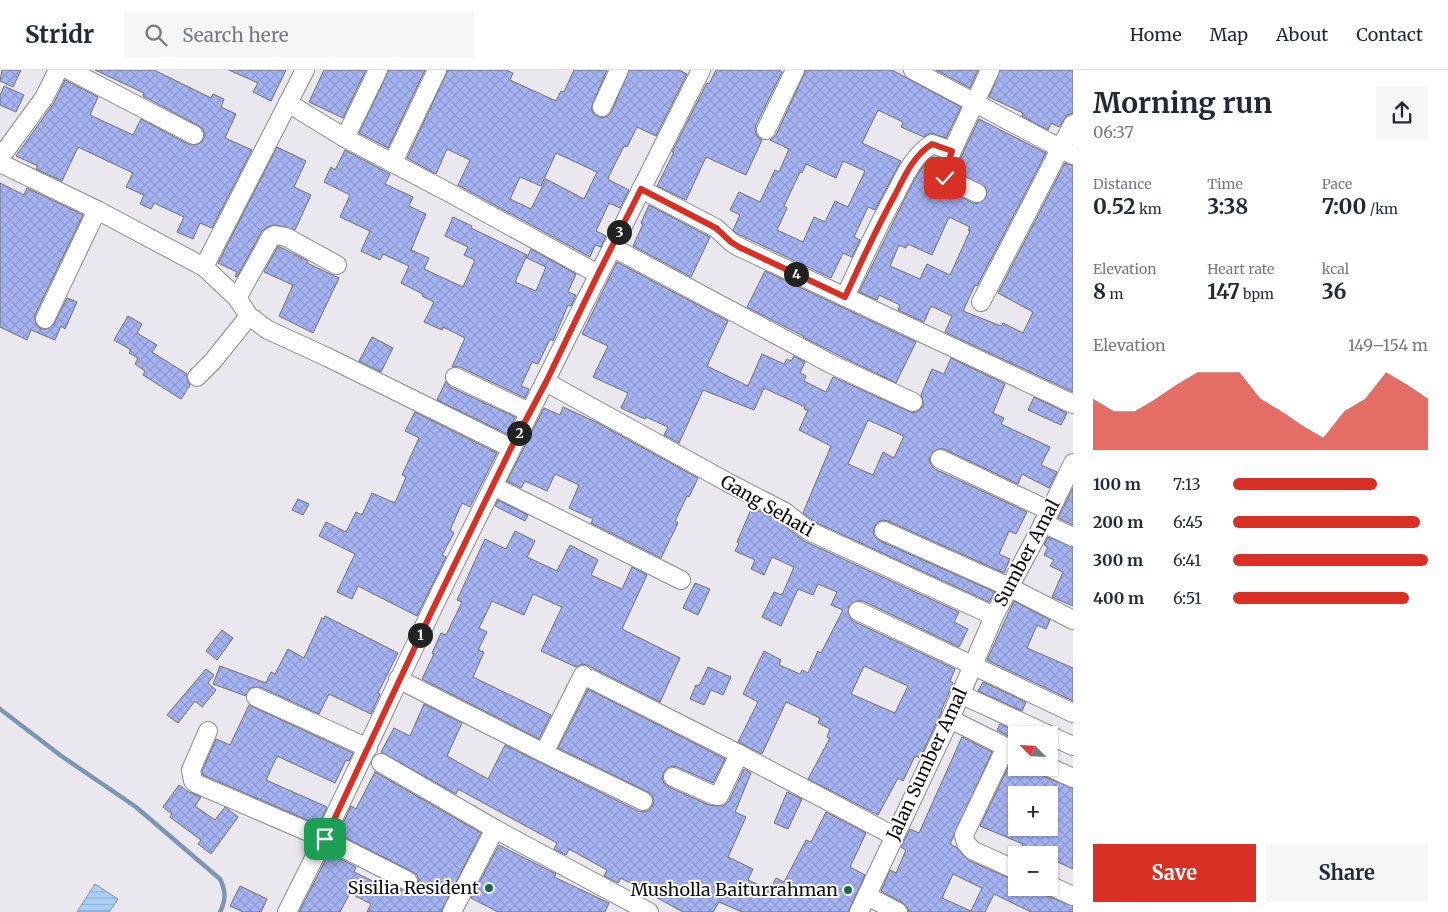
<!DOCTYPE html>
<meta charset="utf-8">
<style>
body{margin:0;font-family:Merriweather,serif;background:#f6f6f7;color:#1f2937;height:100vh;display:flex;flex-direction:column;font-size:19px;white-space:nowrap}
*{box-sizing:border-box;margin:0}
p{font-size:16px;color:#747a83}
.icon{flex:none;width:28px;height:28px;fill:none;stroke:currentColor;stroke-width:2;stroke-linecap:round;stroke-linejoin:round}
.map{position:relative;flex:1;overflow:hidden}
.sheet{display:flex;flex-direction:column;background:#fff;width:375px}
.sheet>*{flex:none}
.needle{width:32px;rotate:294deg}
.buttons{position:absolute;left:1008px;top:656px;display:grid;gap:10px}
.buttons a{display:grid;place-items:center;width:50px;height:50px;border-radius:0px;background:#fff;box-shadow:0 1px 4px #0004;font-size:25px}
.pin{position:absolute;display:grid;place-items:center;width:42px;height:42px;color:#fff;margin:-21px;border-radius:10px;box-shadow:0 2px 8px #0006}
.km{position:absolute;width:25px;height:25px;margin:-12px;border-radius:50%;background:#222;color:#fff;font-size:14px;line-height:25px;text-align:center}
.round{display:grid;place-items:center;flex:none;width:52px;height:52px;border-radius:0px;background:#f6f6f7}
.head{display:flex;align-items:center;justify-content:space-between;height:85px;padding:0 20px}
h1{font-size:28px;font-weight:700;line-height:38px}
.stats{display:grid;grid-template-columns:repeat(3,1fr);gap:8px;height:85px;padding:5px 20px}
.stats div{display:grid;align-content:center}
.stats b{font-size:21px;font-weight:700}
.stats small{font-size:14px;font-weight:400}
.stats p{font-size:14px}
.chart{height:140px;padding:10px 20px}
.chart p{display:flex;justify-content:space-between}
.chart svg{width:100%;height:90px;margin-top:5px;fill:#d93025;opacity:.7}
.action{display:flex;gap:10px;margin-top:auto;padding:10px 20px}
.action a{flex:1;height:58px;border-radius:0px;background:#d93025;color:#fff;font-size:20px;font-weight:700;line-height:58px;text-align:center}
.action a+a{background:#f6f6f7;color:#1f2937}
ul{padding:0 20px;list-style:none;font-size:16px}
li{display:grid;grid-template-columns:80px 60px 1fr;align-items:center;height:38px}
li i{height:12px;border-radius:6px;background:#d93025}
header{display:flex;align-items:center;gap:30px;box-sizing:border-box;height:70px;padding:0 25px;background:#fff;border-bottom:1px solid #e0e1e3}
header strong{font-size:24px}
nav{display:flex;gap:28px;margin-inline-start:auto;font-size:18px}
.search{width:350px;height:45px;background:#f6f6f7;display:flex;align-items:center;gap:12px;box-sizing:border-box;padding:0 18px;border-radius:0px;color:#747a83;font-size:19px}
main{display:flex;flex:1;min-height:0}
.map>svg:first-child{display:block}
.water{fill:url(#water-rules);stroke:#7c95b2}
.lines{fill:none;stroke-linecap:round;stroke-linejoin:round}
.stream{stroke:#7c95b2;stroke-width:4.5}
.building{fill:url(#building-cross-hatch);stroke:#6e7075;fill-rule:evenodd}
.minor-casing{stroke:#8b8a90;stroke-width:20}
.minor{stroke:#fff;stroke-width:18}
.route-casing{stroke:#fff;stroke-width:10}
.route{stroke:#d93025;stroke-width:6}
.poi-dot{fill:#1d655a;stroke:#fff;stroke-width:2}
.labels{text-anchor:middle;stroke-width:4;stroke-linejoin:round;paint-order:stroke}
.street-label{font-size:18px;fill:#0d0c0e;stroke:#fff}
.poi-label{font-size:18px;fill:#0d0c0e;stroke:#fff;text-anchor:end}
</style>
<header>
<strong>Stridr</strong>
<div class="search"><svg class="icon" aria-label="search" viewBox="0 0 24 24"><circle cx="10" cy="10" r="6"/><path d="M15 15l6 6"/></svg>Search here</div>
<nav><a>Home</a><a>Map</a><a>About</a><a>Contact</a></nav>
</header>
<main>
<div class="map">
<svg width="1073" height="842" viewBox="0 0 1073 842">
<defs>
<pattern id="water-rules" width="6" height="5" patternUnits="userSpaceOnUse" patternTransform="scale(1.25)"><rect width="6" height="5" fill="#abd0f8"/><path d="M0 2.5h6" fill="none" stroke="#92b1d3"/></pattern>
<pattern id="building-cross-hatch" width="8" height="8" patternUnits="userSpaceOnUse" patternTransform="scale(1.25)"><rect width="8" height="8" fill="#a5b3f2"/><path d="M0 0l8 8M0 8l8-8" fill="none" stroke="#8d99ce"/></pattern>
</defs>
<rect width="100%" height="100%" fill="#eae8ee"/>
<!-- water -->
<path class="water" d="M95,814L118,829L109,842H77Z"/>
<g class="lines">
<!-- stream -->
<path class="stream" d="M0,639L60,685L136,737L220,809C226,821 226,830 220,842"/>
</g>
<!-- building -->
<g class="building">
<path d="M2,0H21L13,17L0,11Z"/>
<path d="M95,0H154L211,28L213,24L224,29L221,37L236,44L225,68L252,80L212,158L200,153L193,169L177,162L184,147L154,133L151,139L140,134L144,125L126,117L133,103L78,77L62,111L36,99L38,96L16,86L54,33L65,10L98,27L90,45L133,65L141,49L190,75L199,74L203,70L205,64L203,59L199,56L143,26L144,23Z"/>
<path d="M229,0H286L271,31L253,22L258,13Z"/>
<path d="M324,0H366L343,48L309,32Z"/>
<path d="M389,0H425L388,78L359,63Z"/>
<path d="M448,0H506L513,3L510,10L556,31L561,21L564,22L574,0H607L591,38L594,44L602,48L608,46L612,41L629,0H679L687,4L656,66L637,57L627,77L624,76L608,108L609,110L629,120L620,138L609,133L596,161L606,166L601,177L595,175L590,187L458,115L470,90L447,79L436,104L407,88ZM556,83L597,102L584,129L546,109L531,139L510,129L520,107L541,116Z"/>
<path d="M716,0H779L782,2L756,55L755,60L757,66L762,70L746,105L706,87L686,130L657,116L674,82H672L707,13L709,14Z"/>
<path d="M806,0H892L961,37L946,68L931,63L924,67L901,57L903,52L878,40L862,73L901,91L875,140L868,137L854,167L860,170L852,187L843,183L831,208L736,163L733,160L740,145L730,140L739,122L760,132L775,100L779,102L789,79L770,70L776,65ZM843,91L865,101L848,137L835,131L825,152L814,147L803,172L777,160L787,138L784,136L800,102L802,103L806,94L836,108Z"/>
<path d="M936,0H978L970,18Z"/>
<path d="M1000,0H1073V43L1067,45L1059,57L1051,53L1048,60L1022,46L1023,43L989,27Z"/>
<path d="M4,16L24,25L16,42L0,35V26Z"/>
<path d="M979,49L1046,83L977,216L975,215L963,241L1001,256L1003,253L1023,263L1033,242L998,223L1065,93L1073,96V322L945,262L952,246L931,236L924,252L898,240L900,235L879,225L877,230L859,222L912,114L923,96L932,87L939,88L934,102V108L937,115L973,133H978L986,128L987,122L985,117L956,102L962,85ZM949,147L970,157L968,160L970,161L950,205L927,194L920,209L890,196L899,175L906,178L908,174L932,185Z"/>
<path d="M277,77L306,91L294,117L311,125L295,160L276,155L270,156L262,161L237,207L235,206L237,202L218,193Z"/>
<path d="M345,80L390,104L385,114L413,127L409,136L426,144L411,180L429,188L424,199L463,217L475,190L464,185L468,177L445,166L453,147L472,156L471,158L527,185L515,212L536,221L546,197L527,188L531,179L576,204L568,222L576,225L571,236L568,235L553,271L550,269L538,294L532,292L521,316L529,319L525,328L460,297H452L465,268L443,257L442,260L424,252L434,232L422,226L423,224L401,213L409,196L383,184L380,190L361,181L370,161L340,147L350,125L324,112L331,97L335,100Z"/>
<path d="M0,113L24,125L27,118L83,145L35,245V250L37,255L41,259H46L54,254L67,228L77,232L65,259L61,256L55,270L31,260L27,270L0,257Z"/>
<path d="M649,135L710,167L691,207L633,176L643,154L641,153Z"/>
<path d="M278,176L308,191L307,193L339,208L313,263L279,246L293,215L264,202Z"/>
<path d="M617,192L728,251L707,296L748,316L762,284L784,294L787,289L791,291L794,286L805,292L800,303L806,306L804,311L826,322L833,307L913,343L919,340L923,336V331L921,325L932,299L944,304L951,288L1005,314L993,343L1004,348L1001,354L1050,377L1041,395L1057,402L1049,418L1022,404L1018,414L944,379H939L934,381L929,389L931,395L935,399L1027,442L1016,464L1009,461L999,484L1010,489L1004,503L888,451L883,450L878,452L875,456L873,462L875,467L880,471L995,522L989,532L815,452L803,443L831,376L799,360L808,340L804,339L805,337L764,318L754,340L703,320L679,373L664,365L668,357L646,347L645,349L621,338L628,323L593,307L608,276L582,264ZM868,350L904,366L894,388L883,382L873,405L848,394Z"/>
<path d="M765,201L916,272L896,313L836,284L803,267V266L747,237Z"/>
<path d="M128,246L142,254L137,263L157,275L152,282L187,304V310L190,315L181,329L143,305L145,301L135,294L138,288L129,283L131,280L114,270Z"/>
<path d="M372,267L393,278L381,302L359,291Z"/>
<path d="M446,311L450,317L515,347L507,364L437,330Z"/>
<path d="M1034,327L1067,343L1061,355L1028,340Z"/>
<path d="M563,337L596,352L698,408L689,427L687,426L675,451L678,453L661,488L591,453L593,449L569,438L579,415L555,404L547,421L525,411L521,418L507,411L544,338L560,345Z"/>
<path d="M415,342L497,383L470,437L462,433L450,460L454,463L442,485L446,487L417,546L358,516L352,529L337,522L355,484L319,466L326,452L346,462L356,442L362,445L372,423L395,433L406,407L402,405L419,368L405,361Z"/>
<path d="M1073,418V455L1058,448Z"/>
<path d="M298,429L309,434L303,445L292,440Z"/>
<path d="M498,430L528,445L525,451L495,436Z"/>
<path d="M752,437L779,451L804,471L959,542L954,552L968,559L959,577L863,531H857L849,536L848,542L850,547L853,551L955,599L950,611L953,613L941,641H942L920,688L915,686L903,711L898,708L878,745L808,709L830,668L827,667L830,659L818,653L820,648L786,632L762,684L738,672L758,632L743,624L764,581L781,590L779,595L800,604L802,600L808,603L818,581L821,583L843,540L831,535L837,522L818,514L813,525L798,519L781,556L762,547L774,522L782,525L794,497L772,487L764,505L751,499L755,490L735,481L739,473L737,472ZM864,596L908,616L895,643L851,624Z"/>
<path d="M515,461L535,471L527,487L557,501L570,475L598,490L591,505L622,519L632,497L647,505L622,559L680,588L660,632L587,595L582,594L576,597L541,581L562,537L533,524L524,545L492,531L479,558L487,562L478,580L484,582L473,607L551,645L539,669L422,609L434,584L432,583L441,563L446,565L462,532L457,530L485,469L506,479Z"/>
<path d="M1048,467L1073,477V536L1052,527L1063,502L1050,496L1054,490L1044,485L1048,477L1044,475Z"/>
<path d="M695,513L710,519L698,545L683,538Z"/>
<path d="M1014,531L1050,550L1046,559L1037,555L1027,578L1073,598V631L987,590Z"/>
<path d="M325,546L398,583L378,623L380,624L371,644L329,624L319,644L260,617L250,618L246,626L213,614L220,596L266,613L271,602L275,604L288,579L304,588L322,548L324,549Z"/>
<path d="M222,560L233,568L217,590L206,581Z"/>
<path d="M708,597L731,607L723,625L711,620L704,635L690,629L696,615L699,616Z"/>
<path d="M206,599L214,605L208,613L216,620L202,637L195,631L178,653L167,645Z"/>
<path d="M983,612L1026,632L1022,641L978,621Z"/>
<path d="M588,619L725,689L713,713L677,697L672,696L667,698L664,702L662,708L664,713L669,717L709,735L723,736L729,731L744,699L751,703L735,742L746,747L728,787L753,799L748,810L770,820L776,808L784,812L806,770L811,772L826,742L866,763L850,797L865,805L848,842H742L719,832L713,842H683L621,808L618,813L604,806L607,800L569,779L566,785L554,779L557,773L458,719L456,724L381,682L394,658L410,666L424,634L462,653L447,686L488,709L505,675L638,741L643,742L649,740L652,736L654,731L652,725L648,722L558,678Z"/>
<path d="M249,635L353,683L349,691L346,690L335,713L277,686L266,710L327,737L319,755L203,705L202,701L216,669L230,675Z"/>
<path d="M1000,654L1024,665H1016V670L997,660Z"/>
<path d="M962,667L992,682L950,774L956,777L968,790L1016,811V818H1039L1045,825L1073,836V842H1031L994,824L985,842H909L907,837L903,833L881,821L890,800L896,803L906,780L901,777L910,759L919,763ZM953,804L982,818L971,841L942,828Z"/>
<path d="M1011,691L1016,693V698H1038L1040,703L1045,707L1073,718V799L1049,788V785H1044L1022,776L1023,774L980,756ZM1016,725H1049V758H1016Z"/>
<path d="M375,702L481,763L441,842H367L371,834L350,823L340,842H299L329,783L356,797L354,802L381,815L383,810L408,822L413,820L417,816L419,810L417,805L413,802L338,764L351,736L356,739Z"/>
<path d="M179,715L187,721L201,727L195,736L215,750L225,737L238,747L211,784L198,774L201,770L170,747L172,744L163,737Z"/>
<path d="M787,722L802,729L788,759L774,753Z"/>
<path d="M499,775L556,804L554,807L609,833L605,842H498L471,828Z"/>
<path d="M240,816L267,829L261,842H243L230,836Z"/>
</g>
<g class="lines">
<!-- minor casing -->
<g class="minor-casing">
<g id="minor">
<path d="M69,0L194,65"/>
<path d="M913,0L1073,85"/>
<path d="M288,33L345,68L448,122L598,204"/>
<path d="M602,37L619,0"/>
<path d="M766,60L795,0"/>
<path d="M345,68L378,0"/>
<path d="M952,81L944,105L945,108L977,123"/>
<path d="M0,88L44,28L58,0"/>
<path d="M393,92L437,0"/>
<path d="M0,93L97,140L204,197L237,228L249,246L268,260L327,287L511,378"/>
<path d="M641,119L716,158L731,172L739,177L1073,334"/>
<path d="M612,177L831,294L913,332"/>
<path d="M204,197L305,0"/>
<path d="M845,227C861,192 877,157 896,123C905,105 914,85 932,74L952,81L990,0"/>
<path d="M237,228L271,167L275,165L286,167L337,195"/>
<path d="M981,232L1073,54"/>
<path d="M45,249L97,140"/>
<path d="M197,307L213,291L249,246"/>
<path d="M455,307L529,342"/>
<path d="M546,312L727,412L785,442L809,461L994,546"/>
<path d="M940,389L1050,441"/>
<path d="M493,416L681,510"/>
<path d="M1043,453L1073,467"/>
<path d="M884,461L1009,517L1073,550"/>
<path d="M858,541L1073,643"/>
<path d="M398,609L544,683L643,731"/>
<path d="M591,609L739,684L894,766"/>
<path d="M960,624L1073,676"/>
<path d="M256,627L368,678"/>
<path d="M950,649L1006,677"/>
<path d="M208,661L191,700L193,711L197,714L325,769L408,811"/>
<path d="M1016,682L1006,677L964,765L966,773L972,780L1016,800"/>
<path d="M544,683L583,605"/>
<path d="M381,693L495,759L649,842"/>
<path d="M1049,697L1073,708"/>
<path d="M673,707L713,725L719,726L739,684"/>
<path d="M1049,815L1073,826"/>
<path d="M867,826L898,842"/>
<path d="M287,842C341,737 389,629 440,523C526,348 614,175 701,0"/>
<path d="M452,842L495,759"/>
<path d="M859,842L950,649L994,546L1050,441L1073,393"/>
</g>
</g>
<!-- minor -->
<use href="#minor" class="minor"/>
</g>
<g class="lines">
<!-- route casing -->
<g class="route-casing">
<path id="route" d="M325,769L430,545L511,378L546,312L598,204L641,119L716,158L731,172L739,177L845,227C861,192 877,157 896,123C905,105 914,85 932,74L952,81L944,105L945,108"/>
</g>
<!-- route -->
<use href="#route" class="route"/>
</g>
<!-- markers -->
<g class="poi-dot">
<circle cx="489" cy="818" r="5"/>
<circle cx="848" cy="820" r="5"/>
</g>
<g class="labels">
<!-- street labels -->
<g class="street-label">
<text transform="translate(767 436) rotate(30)" y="6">Gang Sehati</text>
<text transform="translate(1027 483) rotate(-62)" y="6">Sumber Amal</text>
<text transform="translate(927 694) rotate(-65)" y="6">Jalan Sumber Amal</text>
</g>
<!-- poi labels -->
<g class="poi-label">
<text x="479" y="824">Sisilia Resident</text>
<text x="838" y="826">Musholla Baiturrahman</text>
</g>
</g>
</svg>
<div class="buttons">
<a><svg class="needle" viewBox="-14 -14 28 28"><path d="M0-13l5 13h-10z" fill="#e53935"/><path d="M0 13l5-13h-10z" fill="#747a83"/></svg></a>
<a>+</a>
<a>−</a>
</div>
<div class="pin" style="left:325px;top:769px;background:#1e9e55"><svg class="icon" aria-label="arrive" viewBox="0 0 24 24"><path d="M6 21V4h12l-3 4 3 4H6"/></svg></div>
<div class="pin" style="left:945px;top:108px;background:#d93025"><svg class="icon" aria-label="check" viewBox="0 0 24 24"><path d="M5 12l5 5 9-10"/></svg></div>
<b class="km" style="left:420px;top:565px">1</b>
<b class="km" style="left:519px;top:363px">2</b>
<b class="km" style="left:619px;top:162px">3</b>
<b class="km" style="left:796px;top:204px">4</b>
</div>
<section class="sheet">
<div class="head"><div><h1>Morning run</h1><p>06:37</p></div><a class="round"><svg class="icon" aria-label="share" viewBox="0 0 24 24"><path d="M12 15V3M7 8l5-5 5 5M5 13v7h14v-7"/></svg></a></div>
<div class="stats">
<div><p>Distance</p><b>0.52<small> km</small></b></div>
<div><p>Time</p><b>3:38</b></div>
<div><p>Pace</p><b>7:00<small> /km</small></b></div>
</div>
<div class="stats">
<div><p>Elevation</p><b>8<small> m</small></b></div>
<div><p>Heart rate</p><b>147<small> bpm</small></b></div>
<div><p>kcal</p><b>36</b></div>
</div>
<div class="chart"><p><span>Elevation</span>149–154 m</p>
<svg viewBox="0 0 160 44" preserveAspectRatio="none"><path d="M0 44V19L10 25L20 25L30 19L40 12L50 6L60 6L70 6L80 19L90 25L100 32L110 38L120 25L130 19L140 6L150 12L160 19V44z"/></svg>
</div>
<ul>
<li><b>100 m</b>7:13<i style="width:74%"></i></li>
<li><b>200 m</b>6:45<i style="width:96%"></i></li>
<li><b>300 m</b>6:41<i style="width:100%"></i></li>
<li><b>400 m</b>6:51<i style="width:90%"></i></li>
</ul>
<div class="action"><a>Save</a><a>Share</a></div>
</section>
</main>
